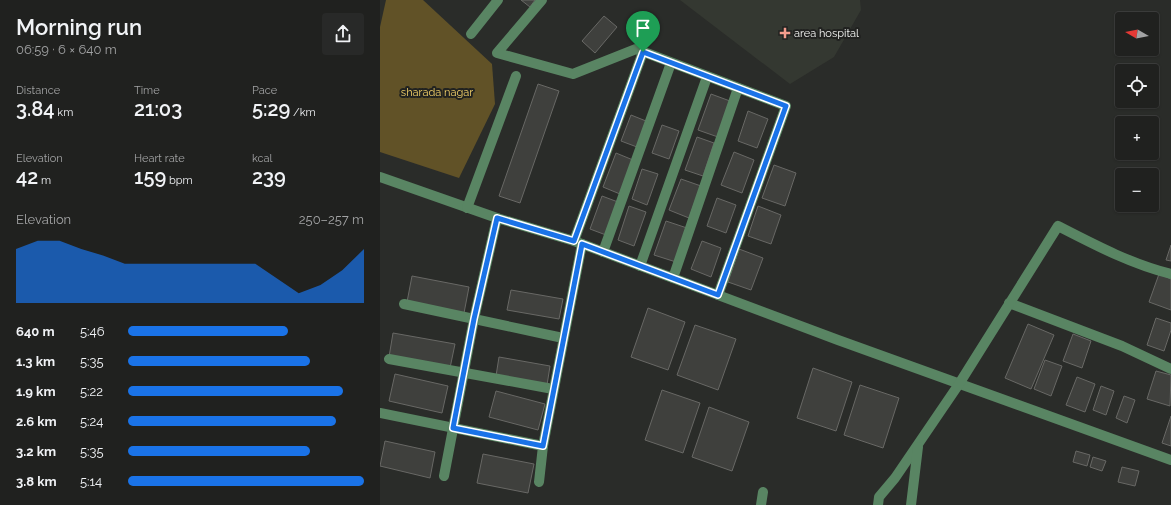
<!DOCTYPE html>
<meta charset="utf-8">
<style>
body{margin:0;font-family:Raleway,sans-serif;background:#282928;color:#f1f3f6;height:100vh;display:flex;flex-direction:column;font-size:15px;white-space:nowrap}
*{box-sizing:border-box;margin:0}
p{font-size:13px;color:#a2a3a4}
.icon{flex:none;width:22px;height:22px;fill:none;stroke:currentColor;stroke-width:2;stroke-linecap:round;stroke-linejoin:round}
.map{position:relative;flex:1;overflow:hidden}
.drawer{display:flex;flex-direction:column;background:#20211f;width:380px}
.drawer>*{flex:none}
.needle{width:26px;rotate:279deg}
.controls{position:absolute;left:735px;top:12px;display:grid;gap:8px}
.controls a{display:grid;place-items:center;width:44px;height:44px;border-radius:4px;background:#20211f;box-shadow:0 1px 3px #0004,0 0 0 1px #3d3e3d;font-size:20px}
.pin{position:absolute;display:grid;place-items:center;width:34px;height:34px;color:#fff;margin:-41px -17px;border-radius:50% 50% 50% 0;rotate:-45deg;box-shadow:0 0 4px #0007}
.pin .icon{rotate:45deg}
.round{display:grid;place-items:center;flex:none;width:42px;height:42px;border-radius:4px;background:#282928}
.head{display:flex;align-items:center;justify-content:space-between;height:68px;padding:0 16px}
h1{font-size:22px;font-weight:600;line-height:30px}
.metrics{display:grid;grid-template-columns:repeat(3,1fr);gap:6px;height:68px;padding:4px 16px}
.metrics div{display:grid;align-content:center}
.metrics b{font-size:20px;font-weight:600}
.metrics small{font-size:11px;font-weight:400}
.metrics p{font-size:11px}
.chart{height:112px;padding:8px 16px}
.chart p{display:flex;justify-content:space-between}
.chart svg{width:100%;height:72px;margin-top:4px;fill:#1a73e8;opacity:.7}
ul{padding:0 16px;list-style:none;font-size:13px}
li{display:grid;grid-template-columns:64px 48px 1fr;align-items:center;height:30px}
li i{height:10px;border-radius:5px;background:#1a73e8}
main{display:flex;flex:1;min-height:0}
.map>svg:first-child{display:block}
.built{fill:#343831}
.green{fill:#615227}
.building{fill:#3f403d;stroke:#686865}
.lines{fill:none;stroke-linecap:round;stroke-linejoin:round}
.minor{stroke:#598563;stroke-width:10}
.route-casing{stroke:#fff;stroke-width:8}
.route{stroke:#1a73e8;stroke-width:5}
.poi-dot{fill:#f49d8d;stroke:#212220;stroke-width:1.5}
.labels{text-anchor:middle;stroke-width:4;stroke-linejoin:round;paint-order:stroke}
.poi-label{font-size:11px;fill:#f4f5f3;stroke:#212220;text-anchor:start}
.park-label{font-size:11px;fill:#f6d36a;stroke:#212220}
</style>
<main>
<section class="drawer">
<div class="head"><div><h1>Morning run</h1><p>06:59 · 6 × 640 m</p></div><a class="round"><svg class="icon" aria-label="share" viewBox="0 0 24 24"><path d="M12 15V3M7 8l5-5 5 5M5 13v7h14v-7"/></svg></a></div>
<div class="metrics">
<div><p>Distance</p><b>3.84<small> km</small></b></div>
<div><p>Time</p><b>21:03</b></div>
<div><p>Pace</p><b>5:29<small> /km</small></b></div>
</div>
<div class="metrics">
<div><p>Elevation</p><b>42<small> m</small></b></div>
<div><p>Heart rate</p><b>159<small> bpm</small></b></div>
<div><p>kcal</p><b>239</b></div>
</div>
<div class="chart"><p><span>Elevation</span>250–257 m</p>
<svg viewBox="0 0 160 44" preserveAspectRatio="none"><path d="M0 44V11L10 6L20 6L30 11L40 15L50 20L60 20L70 20L80 20L90 20L100 20L110 20L120 29L130 38L140 33L150 24L160 11V44z"/></svg>
</div>
<ul>
<li><b>640 m</b>5:46<i style="width:68%"></i></li>
<li><b>1.3 km</b>5:35<i style="width:77%"></i></li>
<li><b>1.9 km</b>5:22<i style="width:91%"></i></li>
<li><b>2.6 km</b>5:24<i style="width:88%"></i></li>
<li><b>3.2 km</b>5:35<i style="width:77%"></i></li>
<li><b>3.8 km</b>5:14<i style="width:100%"></i></li>
</ul>
</section>
<div class="map">
<svg width="791" height="505" viewBox="0 0 791 505">
<rect width="100%" height="100%" fill="#2a2c29"/>
<!-- built -->
<path class="built" d="M300,0H480L481,10L454,57L410,84Z"/>
<!-- green -->
<path class="green" d="M6,0H43L112,64L115,104L79,178L0,152V27Z"/>
<!-- building -->
<g class="building">
<path d="M141,0H155L150,7Z"/>
<path d="M224,16L237,27L215,53L202,41Z"/>
<path d="M158,84L179,91L140,203L119,196Z"/>
<path d="M331,94L350,101L338,137L318,130Z"/>
<path d="M368,111L388,119L377,148L358,141Z"/>
<path d="M251,115L266,121L257,147L241,141Z"/>
<path d="M282,125L299,131L289,159L272,153Z"/>
<path d="M317,137L334,143L323,176L305,170Z"/>
<path d="M354,152L374,160L362,193L341,185Z"/>
<path d="M236,153L253,160L240,194L223,187Z"/>
<path d="M394,165L416,173L405,206L382,198Z"/>
<path d="M262,169L278,174L267,205L252,199Z"/>
<path d="M301,179L321,186L309,218L289,210Z"/>
<path d="M222,196L238,202L226,235L210,229Z"/>
<path d="M337,198L356,205L346,233L327,226Z"/>
<path d="M249,206L266,212L254,246L238,240Z"/>
<path d="M378,206L401,215L391,244L368,236Z"/>
<path d="M286,221L307,228L296,262L274,255Z"/>
<path d="M322,241L341,248L331,277L311,269Z"/>
<path d="M791,245V261L786,260Z"/>
<path d="M359,249L383,258L371,290L348,282Z"/>
<path d="M779,274L791,279V310L769,302Z"/>
<path d="M32,276L89,287L84,313L27,302Z"/>
<path d="M131,290L183,299L179,319L127,310Z"/>
<path d="M268,308L305,322L288,370L251,357Z"/>
<path d="M776,318L791,323V330L784,351L767,345Z"/>
<path d="M648,324L674,335L651,389L625,378Z"/>
<path d="M315,325L356,339L338,390L297,375Z"/>
<path d="M13,333L75,344L70,368L9,357Z"/>
<path d="M693,334L711,341L702,368L683,361Z"/>
<path d="M119,357L170,366L167,385L116,376Z"/>
<path d="M665,360L682,366L671,396L654,389Z"/>
<path d="M433,368L472,382L456,431L417,418Z"/>
<path d="M776,371L791,375L790,406L767,399Z"/>
<path d="M15,374L68,386L62,413L9,401Z"/>
<path d="M697,377L715,384L705,412L686,405Z"/>
<path d="M480,385L519,398L503,448L464,435Z"/>
<path d="M721,386L734,391L726,415L713,410Z"/>
<path d="M282,390L320,403L303,453L265,440Z"/>
<path d="M116,391L165,404L158,430L109,417Z"/>
<path d="M744,396L755,400L747,423L736,418Z"/>
<path d="M329,407L369,422L352,471L312,457Z"/>
<path d="M791,416V446L782,443Z"/>
<path d="M5,441L55,452L50,478L0,466Z"/>
<path d="M696,451L710,455L707,466L693,462Z"/>
<path d="M103,454L154,464L148,493L97,483Z"/>
<path d="M713,457L726,461L722,471L710,467Z"/>
<path d="M742,467L759,471L755,486L738,482Z"/>
</g>
<g class="lines">
<!-- minor -->
<g class="minor">
<path d="M162,0L117,53L193,74L256,49L406,106L338,295"/>
<path d="M91,34L118,0"/>
<path d="M0,177L117,218L194,241L458,340L791,460"/>
<path d="M87,208L136,76"/>
<path d="M194,241L263,52"/>
<path d="M223,252L291,63"/>
<path d="M260,266L327,77"/>
<path d="M293,278L358,88"/>
<path d="M629,303L742,346L791,369"/>
<path d="M24,304L183,338"/>
<path d="M9,359L173,389"/>
<path d="M0,413L163,446"/>
<path d="M64,476L94,319L117,218"/>
<path d="M159,482L163,446L202,244"/>
<path d="M381,505L383,492"/>
<path d="M498,505L499,497L515,478L579,384L678,226C715,245 751,264 791,274"/>
<path d="M531,505L538,447"/>
</g>
</g>
<g class="lines">
<!-- route casing -->
<g class="route-casing">
<path id="route" d="M263,52L406,106L338,295L202,244L163,446L73,428L94,319L117,218L194,241Z"/>
</g>
<!-- route -->
<use href="#route" class="route"/>
</g>
<!-- markers -->
<path class="poi-dot" d="M403 27h4v4h4v4h-4v4h-4v-4h-4v-4h4z"/>
<g class="labels">
<!-- poi labels -->
<g class="poi-label">
<text x="414" y="37">area hospital</text>
</g>
<!-- park labels -->
<g class="park-label">
<text x="57" y="96">sharada nagar</text>
</g>
</g>
</svg>
<div class="controls">
<a><svg class="needle" viewBox="-14 -14 28 28"><path d="M0-13l5 13h-10z" fill="#e53935"/><path d="M0 13l5-13h-10z" fill="#a2a3a4"/></svg></a>
<a><svg class="icon" aria-label="locate" viewBox="0 0 24 24"><circle cx="12" cy="12" r="6"/><path d="M12 2v4M12 18v4M2 12h4M18 12h4"/></svg></a>
<a>+</a>
<a>−</a>
</div>
<div class="pin" style="left:263px;top:52px;background:#1e9e55"><svg class="icon" aria-label="arrive" viewBox="0 0 24 24"><path d="M6 21V4h12l-3 4 3 4H6"/></svg></div>
</div>
</main>
